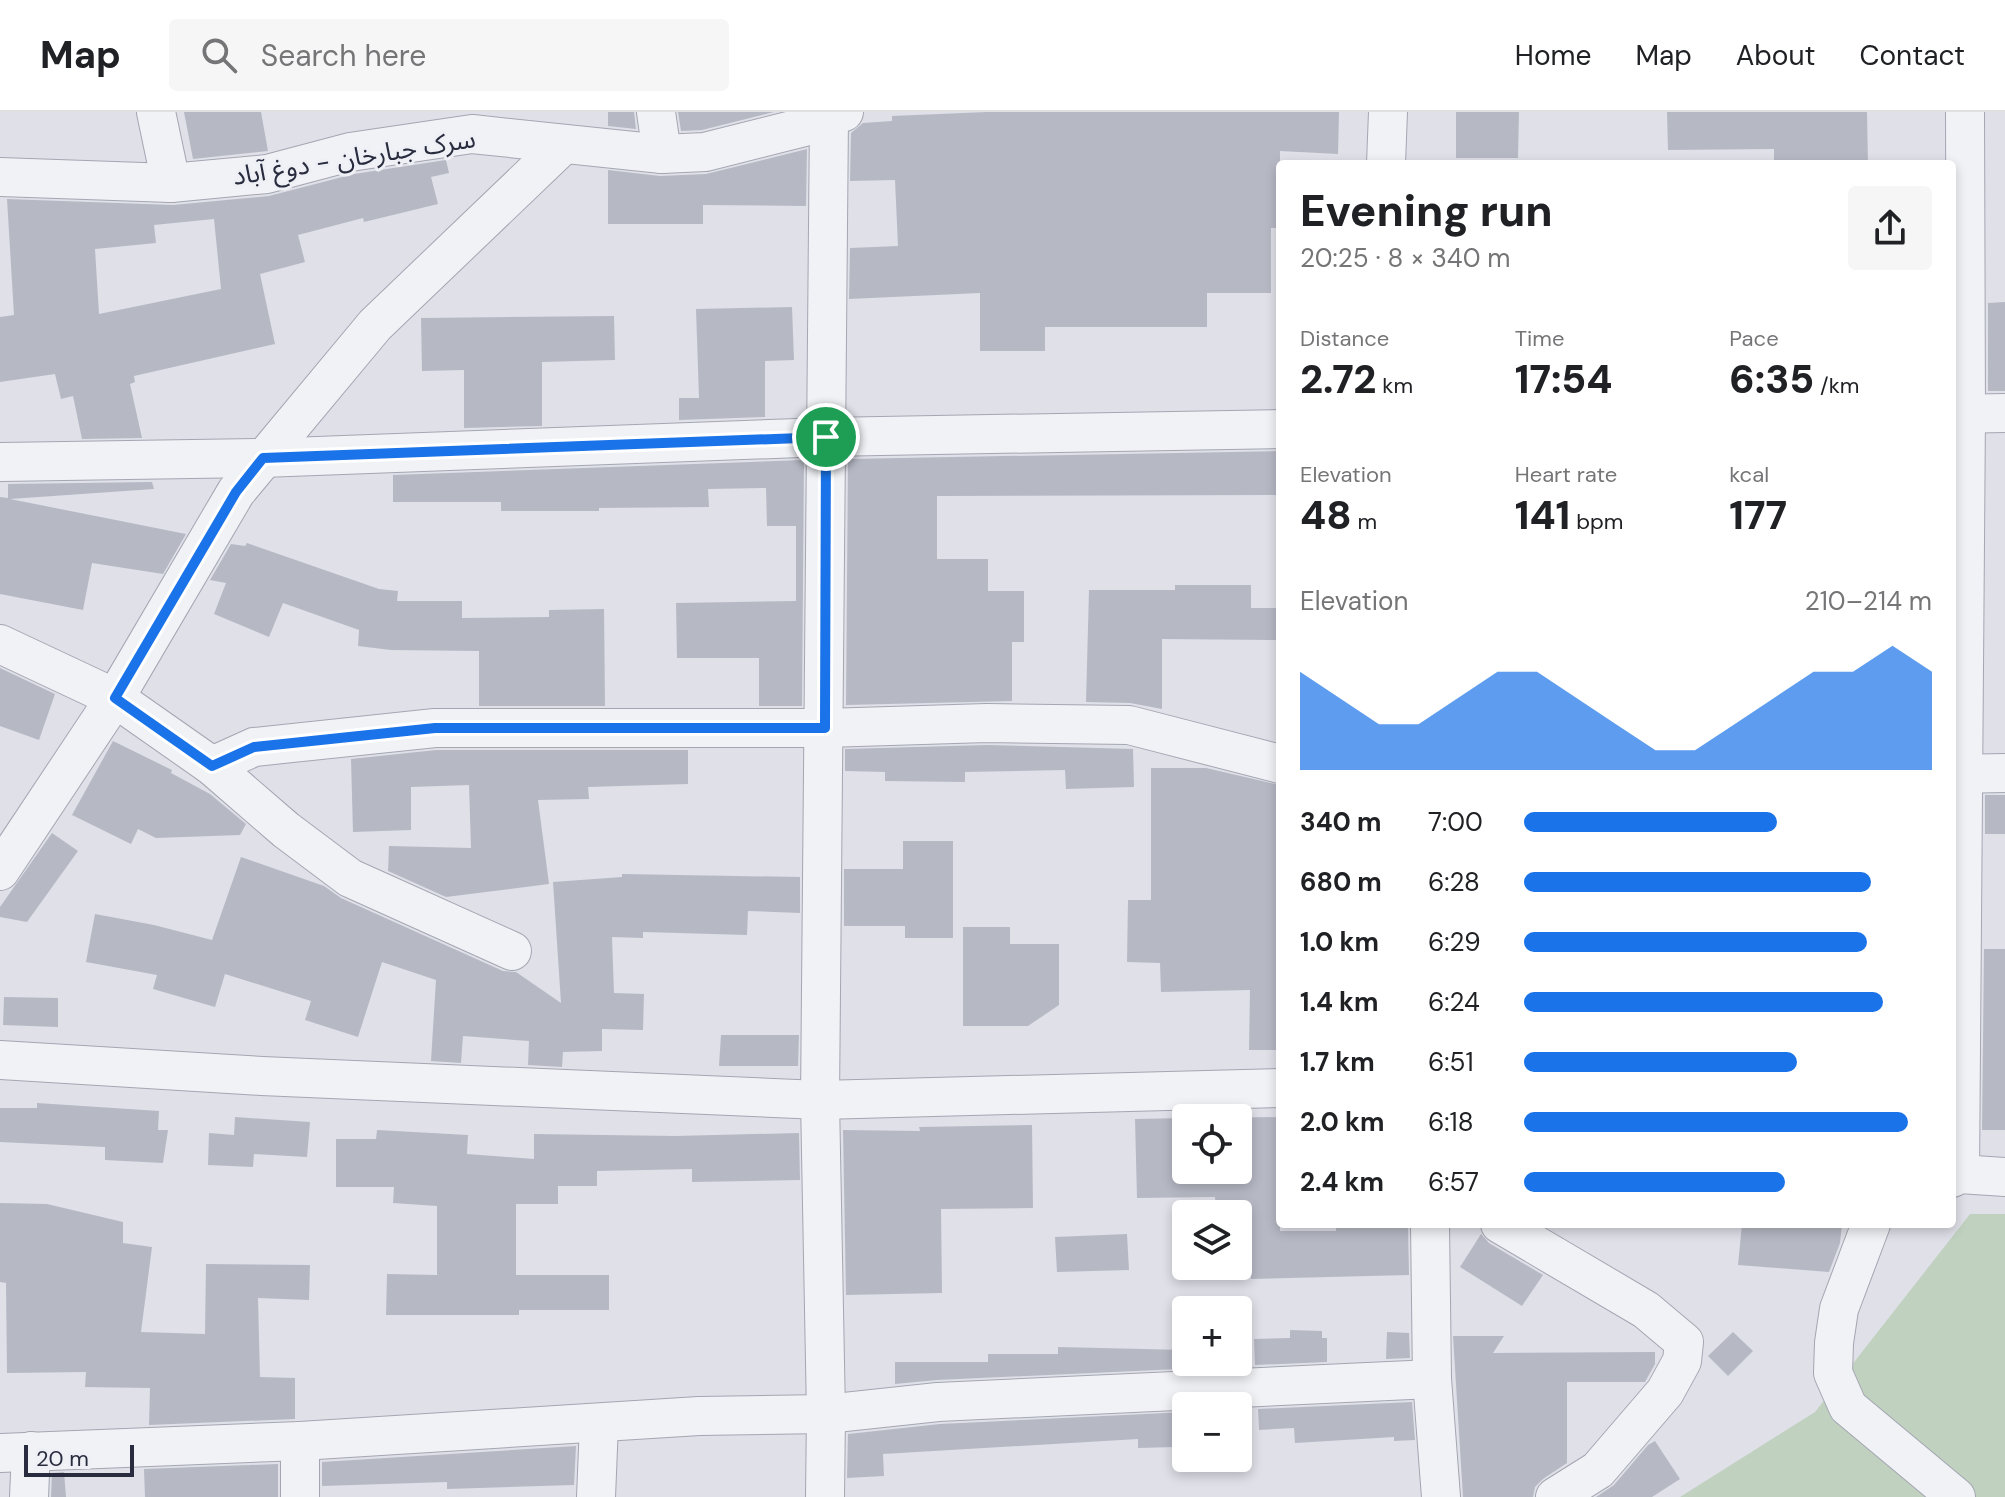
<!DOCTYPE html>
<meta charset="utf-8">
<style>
body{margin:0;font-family:"DM Sans","Noto Sans Arabic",sans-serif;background:#f6f6f6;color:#202124;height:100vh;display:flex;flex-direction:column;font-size:30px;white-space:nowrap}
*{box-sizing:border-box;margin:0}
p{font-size:26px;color:#757577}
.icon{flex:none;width:44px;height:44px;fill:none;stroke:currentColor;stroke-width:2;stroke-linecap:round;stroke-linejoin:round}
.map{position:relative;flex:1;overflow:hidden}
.panel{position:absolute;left:1276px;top:48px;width:680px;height:1068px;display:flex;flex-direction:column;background:#fff;border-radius:8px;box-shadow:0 4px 12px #0003}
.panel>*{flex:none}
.tools{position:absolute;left:1172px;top:992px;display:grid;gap:16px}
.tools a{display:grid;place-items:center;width:80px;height:80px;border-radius:8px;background:#fff;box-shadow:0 4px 12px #0003;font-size:40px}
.scale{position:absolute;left:24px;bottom:20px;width:110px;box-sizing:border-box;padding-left:8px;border:4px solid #282c3e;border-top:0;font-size:22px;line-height:28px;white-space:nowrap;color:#282c3e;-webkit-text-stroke:6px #eef0f5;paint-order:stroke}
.pin{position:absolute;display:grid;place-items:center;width:68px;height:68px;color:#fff;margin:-34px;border:4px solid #fff;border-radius:50%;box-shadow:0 2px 8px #0007}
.round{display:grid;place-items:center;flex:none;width:84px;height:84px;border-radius:8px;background:#f6f6f6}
.summary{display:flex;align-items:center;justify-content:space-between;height:136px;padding:0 24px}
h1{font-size:44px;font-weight:800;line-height:60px}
.figures{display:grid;grid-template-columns:repeat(3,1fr);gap:12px;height:136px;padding:8px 24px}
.figures div{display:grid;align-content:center}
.figures b{font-size:40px;font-weight:800}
.figures small{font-size:22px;font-weight:400}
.figures p{font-size:22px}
.chart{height:224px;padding:16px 24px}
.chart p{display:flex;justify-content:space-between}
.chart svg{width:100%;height:144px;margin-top:8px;fill:#1a73e8;opacity:.7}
ul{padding:0 24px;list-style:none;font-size:26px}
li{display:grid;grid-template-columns:128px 96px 1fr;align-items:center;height:60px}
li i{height:20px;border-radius:10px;background:#1a73e8}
header{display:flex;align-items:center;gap:48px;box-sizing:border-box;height:112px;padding:0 40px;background:#fff;border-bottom:2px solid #e0e0e0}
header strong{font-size:38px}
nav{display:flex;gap:44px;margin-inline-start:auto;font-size:28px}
.search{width:560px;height:72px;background:#f6f6f6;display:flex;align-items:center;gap:20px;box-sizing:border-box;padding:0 28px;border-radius:8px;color:#757577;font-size:30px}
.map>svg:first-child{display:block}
.green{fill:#c1d1c0}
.building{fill:#b6b9c4;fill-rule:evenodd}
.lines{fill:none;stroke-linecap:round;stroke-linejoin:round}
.minor-casing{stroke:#a4a6b2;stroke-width:40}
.minor{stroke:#f1f2f6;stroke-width:38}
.route-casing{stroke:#fff;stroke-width:16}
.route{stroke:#1a73e8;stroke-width:10}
.labels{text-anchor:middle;stroke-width:6;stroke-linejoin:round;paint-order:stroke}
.street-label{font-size:26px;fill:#282c3e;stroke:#eef0f5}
</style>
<header>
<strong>Map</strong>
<div class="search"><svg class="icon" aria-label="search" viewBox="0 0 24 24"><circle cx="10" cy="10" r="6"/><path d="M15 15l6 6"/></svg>Search here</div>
<nav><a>Home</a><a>Map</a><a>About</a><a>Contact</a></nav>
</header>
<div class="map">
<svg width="2005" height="1385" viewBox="0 0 2005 1385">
<rect width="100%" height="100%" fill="#dfe0e8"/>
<!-- green -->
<path class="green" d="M1970,1102H2005V1385H1680L1815,1300Z"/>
<!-- building -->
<g class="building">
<path d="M184,0H261L268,39L193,47Z"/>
<path d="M608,0H634L636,17L608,14Z"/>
<path d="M678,0H774L702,18L681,19Z"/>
<path d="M987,0H1339L1338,42L1280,39V116H1271V181H1207V215H1045V239H980V181L849,187L850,136L898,134L895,68L850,69L851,21L863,11L892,9V4Z"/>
<path d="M1456,0H1519L1518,46H1456Z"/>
<path d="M1667,0H1867L1868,52H1774V37L1668,38Z"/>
<path d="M807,37L806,94L703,93V112H608V58L660,64L706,62Z"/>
<path d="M446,48L449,61L431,65L438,92L364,110L363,106L298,123L305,150L260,162L275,232L134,264L135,270L130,272L142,326L82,327L73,284L61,287L55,262L0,270V205L14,203L7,87L173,93L269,84L354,62ZM214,107L221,177L99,202L95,137L156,131L154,113Z"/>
<path d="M2005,190V279H1988V191Z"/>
<path d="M792,195L794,248L765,249V305L679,308V286H699L696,197Z"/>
<path d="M614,204L615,248L542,250V314L464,316V258L422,259L421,206Z"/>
<path d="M1280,339V383L937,384V447H988V479H1024V530H1012V589L846,593L848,347Z"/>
<path d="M804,348L802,594H759V546H677L676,491L796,489V414H767L766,376L708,377L709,395L599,396V399H501V390H393V363Z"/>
<path d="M152,370L154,377L10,387L186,422L163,462L92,451L83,498L0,482V385L8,386V372Z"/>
<path d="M247,431L379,477L398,479L397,489H462V506L549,505V498L604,497L605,594H479V539L391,538L358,534L359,518L283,491L269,525L214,502L226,471L210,468L231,432L245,434Z"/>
<path d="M1175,473H1251V496H1280V528L1162,527V597L1130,591L1086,590L1089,478H1175Z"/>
<path d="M0,556L55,582L39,628L0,614Z"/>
<path d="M113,629L172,658L171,661L210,682L246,712L240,723L156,726L138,717L131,732L72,703Z"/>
<path d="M987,633L1133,637L1134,675L1066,677L1065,658L965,660V670L885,669V660L845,659V637Z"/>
<path d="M436,638H688V672L588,675L589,687L538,688L549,772L446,785L388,759L389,734L471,736L469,673L411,675V718L353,720L351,647Z"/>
<path d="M1151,656H1206L1280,673V938H1249L1250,878L1161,880L1160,851L1127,850L1128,788H1151Z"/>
<rect x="1985" y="683" width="20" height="39"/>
<path d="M52,721L78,739L27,810L0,805V795Z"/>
<path d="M903,729H953V826H905V814H844V757H903Z"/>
<path d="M241,745L324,774L341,786L503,859L516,860L561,891L553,770L622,765V762L800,765V801L748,799L747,823L643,820V826L612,825L614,881L644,882L643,918L602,917V939L563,940L562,955L528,953L529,929L463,924L461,951L431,949L436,868L382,850L358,925L305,908L311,889L225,862L215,895L153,877L157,863L86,850L95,802L154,813L212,828Z"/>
<path d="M963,815H1010V832H1059V893L1028,914H963Z"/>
<path d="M1984,837H2005V1018H1982Z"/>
<path d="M4,885L58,886V915L3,913Z"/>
<path d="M721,923H799L798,954H719Z"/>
<path d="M37,991L159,999L158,1018H168L163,1051L105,1048V1035L0,1030V996H37Z"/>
<path d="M235,1005L310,1010L307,1045L254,1042L253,1055L208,1053L209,1021L234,1023Z"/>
<path d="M1280,1005V1119H1336V1112H1408L1409,1163L1251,1167L1248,1127L1238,1128V1097H1216L1215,1085L1137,1086L1135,1007L1186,1006V1058H1238V1006H1215Z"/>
<path d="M1032,1013L1033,1096L941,1097L942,1181L846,1183L843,1018L920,1019L919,1015Z"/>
<path d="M377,1018L468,1023L467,1042L534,1047V1022L675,1024L799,1021L800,1068L692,1070V1057L597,1059V1074H558V1092H516V1163H609V1198H519V1203H386L387,1162L437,1163V1094L393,1091L394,1075H336V1027H376Z"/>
<path d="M0,1091L47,1092L123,1110V1131L152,1135L141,1220L205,1222L206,1152L310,1153L309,1188L258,1186L260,1265L295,1266V1307L149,1313L150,1276L85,1275L86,1260L7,1261L6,1171L0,1170Z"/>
<path d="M1742,1112H1842L1840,1131L1829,1160L1738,1153Z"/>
<path d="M1127,1122L1129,1158L1057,1160L1055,1125Z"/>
<path d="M1481,1122L1489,1131L1543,1163L1522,1194L1460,1155Z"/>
<path d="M1290,1218L1322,1219V1226H1327V1250L1255,1253L1254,1227L1290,1226Z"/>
<path d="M1387,1220L1409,1221L1410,1246L1386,1247Z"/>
<path d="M1733,1220L1753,1239L1728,1264L1708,1244Z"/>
<path d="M1453,1224H1504L1493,1241L1655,1240V1252L1645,1270H1567V1351L1543,1367L1535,1375L1533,1385H1463Z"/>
<path d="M1058,1235L1186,1238V1250H1201V1256L937,1268L895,1272V1250H988V1242H1058Z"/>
<path d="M1412,1290L1415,1328L1394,1329V1325L1295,1331L1294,1316L1259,1318L1258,1297Z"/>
<path d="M1186,1300V1317H1174L1175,1335L1138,1336V1327L883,1342L884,1364L847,1366L848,1322L940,1312Z"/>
<path d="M1655,1329L1680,1367L1652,1385H1596L1614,1373L1648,1333Z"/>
<path d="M576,1334L574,1373L447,1377V1370L322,1374V1350Z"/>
<path d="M278,1352V1385H145L144,1357Z"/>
<path d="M64,1360L66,1385H51L52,1361Z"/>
</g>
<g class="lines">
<!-- minor casing -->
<g class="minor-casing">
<g id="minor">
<path d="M156,0L171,71"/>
<path d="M656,0L662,42"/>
<path d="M1386,52L1388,0"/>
<path d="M0,65L171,71L267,62L350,40L472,22L662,42L705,40L804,15L844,0"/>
<path d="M1952,302L2005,301"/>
<path d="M0,350L263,346L826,325L1280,317"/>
<path d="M0,532L115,586L212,654L286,718L350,766L512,839"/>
<path d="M212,654L254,635L435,616H825L987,611L1129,613L1280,652"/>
<path d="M1952,662L2005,661"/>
<path d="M0,759L115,586L236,380L375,213L564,32"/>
<path d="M0,948L262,964L820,988L1280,976"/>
<path d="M1960,1062L1966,302L1965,0"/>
<path d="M1952,1066L1960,1062L2005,1065"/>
<path d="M1430,1112L1432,1267L1441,1385"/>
<path d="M1500,1112L1646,1198L1684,1230L1682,1249L1665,1280L1598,1358L1555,1385"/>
<path d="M1871,1112L1839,1197L1834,1231L1833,1261L1848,1295L1956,1385"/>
<path d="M300,1329V1385"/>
<path d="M0,1341L300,1329L699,1304L826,1302L938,1290L1432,1267"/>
<path d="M29,1385L31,1339"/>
<path d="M596,1385L599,1312"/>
<path d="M825,1385L826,1302L820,988L829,5"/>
</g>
</g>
<!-- minor -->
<use href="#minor" class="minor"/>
</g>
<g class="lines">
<!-- route casing -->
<g class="route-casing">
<path id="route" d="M826,325L825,616H435L254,635L212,654L115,586L236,380L263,346Z"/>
</g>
<!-- route -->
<use href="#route" class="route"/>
</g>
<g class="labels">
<!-- street labels -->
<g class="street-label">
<text transform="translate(354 45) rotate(-9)" y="9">سرک جبارخان - دوغ آباد</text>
</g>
</g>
</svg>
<div class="tools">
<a><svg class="icon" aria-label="locate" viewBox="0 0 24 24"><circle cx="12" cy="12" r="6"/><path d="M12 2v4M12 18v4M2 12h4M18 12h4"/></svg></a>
<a><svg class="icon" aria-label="layers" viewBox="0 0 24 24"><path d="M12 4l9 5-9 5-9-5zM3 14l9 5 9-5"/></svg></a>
<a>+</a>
<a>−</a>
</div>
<div class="scale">20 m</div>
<div class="pin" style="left:826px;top:325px;background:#1e9e55"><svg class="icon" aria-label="arrive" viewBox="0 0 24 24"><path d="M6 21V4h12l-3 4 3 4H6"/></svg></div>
<section class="panel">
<div class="summary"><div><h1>Evening run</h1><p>20:25 · 8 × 340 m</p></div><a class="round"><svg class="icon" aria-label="share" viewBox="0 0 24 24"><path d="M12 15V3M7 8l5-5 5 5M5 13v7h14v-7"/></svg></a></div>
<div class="figures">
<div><p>Distance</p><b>2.72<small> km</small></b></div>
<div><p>Time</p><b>17:54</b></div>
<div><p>Pace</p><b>6:35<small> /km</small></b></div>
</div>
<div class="figures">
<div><p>Elevation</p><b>48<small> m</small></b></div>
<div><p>Heart rate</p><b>141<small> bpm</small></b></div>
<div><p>kcal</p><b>177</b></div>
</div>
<div class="chart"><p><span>Elevation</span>210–214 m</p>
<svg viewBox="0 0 160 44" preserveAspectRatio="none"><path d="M0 44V14L10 22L20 30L30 30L40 22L50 14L60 14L70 22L80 30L90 38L100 38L110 30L120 22L130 14L140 14L150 6L160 14V44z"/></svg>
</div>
<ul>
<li><b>340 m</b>7:00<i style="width:62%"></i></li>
<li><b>680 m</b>6:28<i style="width:85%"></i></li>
<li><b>1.0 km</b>6:29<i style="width:84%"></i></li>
<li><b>1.4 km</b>6:24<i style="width:88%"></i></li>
<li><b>1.7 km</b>6:51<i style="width:67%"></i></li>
<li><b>2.0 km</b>6:18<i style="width:94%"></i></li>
<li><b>2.4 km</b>6:57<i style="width:64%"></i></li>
</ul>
</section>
</div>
